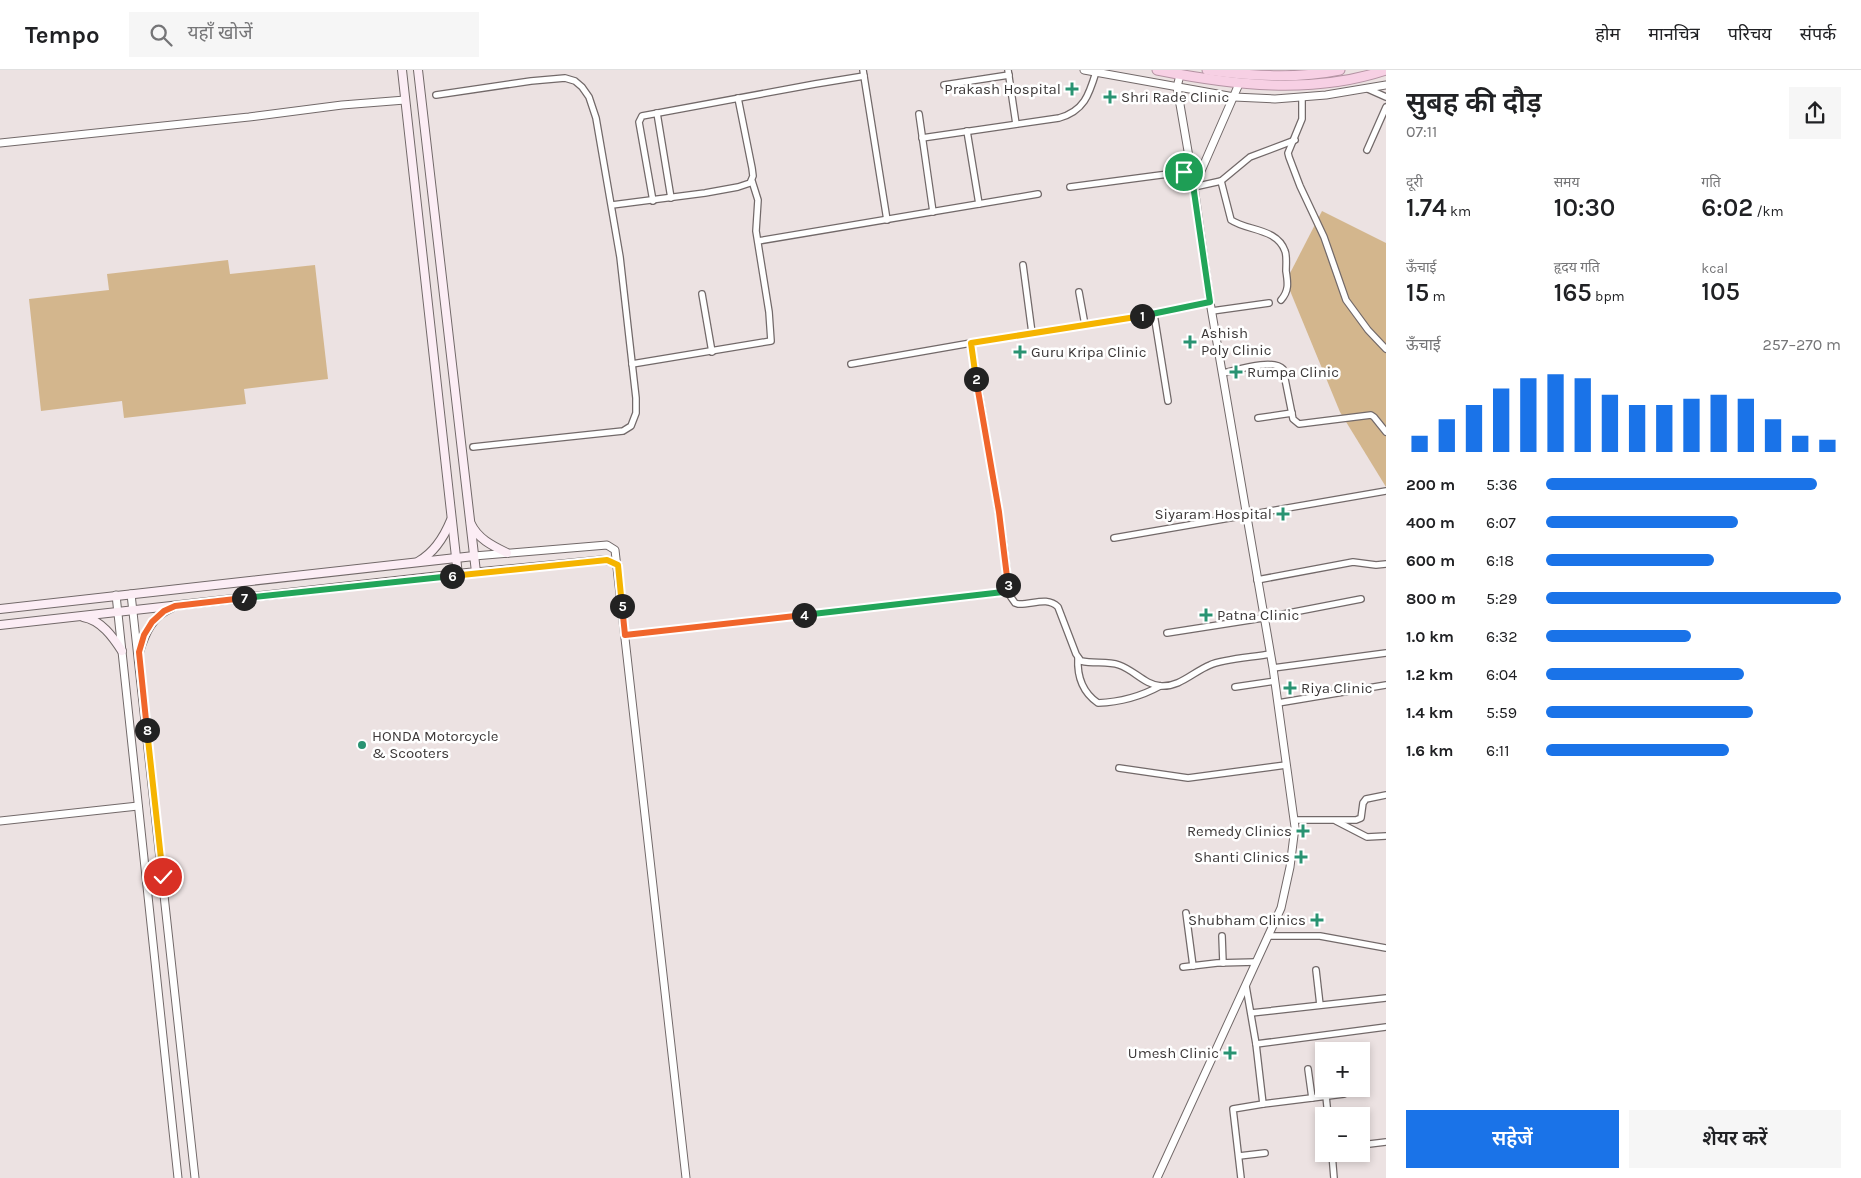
<!DOCTYPE html>
<html lang="hi">
<meta charset="utf-8">
<style>
body{margin:0;font-family:Karla,"Noto Sans Devanagari",sans-serif;background:#f6f6f6;color:#202124;height:100vh;display:flex;flex-direction:column;font-size:19px;white-space:nowrap}
*{box-sizing:border-box;margin:0}
p{font-size:16px;color:#757577}
.icon{flex:none;width:28px;height:28px;fill:none;stroke:currentColor;stroke-width:2;stroke-linecap:round;stroke-linejoin:round}
.map{position:relative;flex:1;overflow:hidden}
.side{display:flex;flex-direction:column;background:#fff;width:475px}
.side>*{flex:none}
.fabs{position:absolute;left:1315px;top:972px;display:grid;gap:10px}
.fabs a{display:grid;place-items:center;width:55px;height:55px;border-radius:0px;background:#fff;box-shadow:0 2px 8px #0003;font-size:25px}
.pin{position:absolute;display:grid;place-items:center;width:42px;height:42px;color:#fff;margin:-21px;border:2px solid #fff;border-radius:50%;box-shadow:0 1px 5px #0007}
.km{position:absolute;width:25px;height:25px;margin:-12px;border-radius:50%;background:#222;color:#fff;font-size:14px;line-height:25px;text-align:center}
.round{display:grid;place-items:center;flex:none;width:52px;height:52px;border-radius:0px;background:#f6f6f6}
.head{display:flex;align-items:center;justify-content:space-between;height:85px;padding:0 20px}
h1{font-size:28px;font-weight:600;line-height:38px}
.stats{display:grid;grid-template-columns:repeat(3,1fr);gap:8px;height:85px;padding:5px 20px}
.stats div{display:grid;align-content:center}
.stats b{font-size:25px;font-weight:600}
.stats small{font-size:14px;font-weight:400}
.stats p{font-size:14px}
.chart{height:140px;padding:10px 20px}
.chart p{display:flex;justify-content:space-between}
.chart svg{width:100%;height:90px;margin-top:5px;stroke:#1a73e8;stroke-width:6}
.action{display:flex;gap:10px;margin-top:auto;padding:10px 20px}
.action a{flex:1;height:58px;border-radius:0px;background:#1a73e8;color:#fff;font-size:20px;font-weight:600;line-height:58px;text-align:center}
.action a+a{background:#f6f6f6;color:#202124}
ul{padding:0 20px;list-style:none;font-size:16px}
li{display:grid;grid-template-columns:80px 60px 1fr;align-items:center;height:38px}
li i{height:12px;border-radius:6px;background:#1a73e8}
header{display:flex;align-items:center;gap:30px;box-sizing:border-box;height:70px;padding:0 25px;background:#fff;border-bottom:1px solid #e0e0e0}
header strong{font-size:24px}
nav{display:flex;gap:28px;margin-inline-start:auto;font-size:18px}
.search{width:350px;height:45px;background:#f6f6f6;display:flex;align-items:center;gap:12px;box-sizing:border-box;padding:0 18px;border-radius:0px;color:#757577;font-size:19px}
main{display:flex;flex:1;min-height:0}
.map>svg:first-child{display:block}
.green{fill:#d3b68d}
.lines{fill:none;stroke-linecap:round;stroke-linejoin:round}
.minor-casing{stroke:#726969;stroke-width:8}
.tertiary-casing{stroke:#726969;stroke-width:9}
.secondary-casing{stroke:#726969;stroke-width:10}
.trunk-casing{stroke:#b493a3;stroke-width:11}
.minor{stroke:#fff;stroke-width:5.5}
.tertiary{stroke:#fff;stroke-width:7}
.secondary{stroke:#fcedf5;stroke-width:8}
.trunk{stroke:#f7d0e4;stroke-width:9}
.split-1-casing{stroke:#fff;stroke-width:10}
.split-2-casing{stroke:#fff;stroke-width:10}
.split-3-casing{stroke:#fff;stroke-width:10}
.split-4-casing{stroke:#fff;stroke-width:10}
.split-5-casing{stroke:#fff;stroke-width:10}
.split-6-casing{stroke:#fff;stroke-width:10}
.split-7-casing{stroke:#fff;stroke-width:10}
.split-8-casing{stroke:#fff;stroke-width:10}
.split-9-casing{stroke:#fff;stroke-width:10}
.split-1{stroke:#22a559;stroke-width:6}
.split-2{stroke:#f5b400;stroke-width:6}
.split-3{stroke:#f0652b;stroke-width:6}
.split-4{stroke:#22a559;stroke-width:6}
.split-5{stroke:#f0652b;stroke-width:6}
.split-6{stroke:#f5b400;stroke-width:6}
.split-7{stroke:#22a559;stroke-width:6}
.split-8{stroke:#f0652b;stroke-width:6}
.split-9{stroke:#f5b400;stroke-width:6}
.poi-dot{fill:#299372;stroke:#fff;stroke-width:2}
.labels{text-anchor:middle;stroke-width:5;stroke-linejoin:round;paint-order:stroke}
.poi-label{font-size:15px;fill:#3c3838;stroke:#fff;text-anchor:start}
</style>
<header>
<strong>Tempo</strong>
<div class="search"><svg class="icon" aria-label="search" viewBox="0 0 24 24"><circle cx="10" cy="10" r="6"/><path d="M15 15l6 6"/></svg>यहाँ खोजें</div>
<nav><a>होम</a><a>मानचित्र</a><a>परिचय</a><a>संपर्क</a></nav>
</header>
<main>
<div class="map">
<svg width="1386" height="1108" viewBox="0 0 1386 1108">
<rect width="100%" height="100%" fill="#ece2e2"/>
<!-- green -->
<g class="green">
<path d="M1322,141L1386,173V417L1340,342L1286,211Z"/>
<path d="M228,190L230,204L315,195L328,309L244,319L246,334L124,348L122,331L41,341L29,229L109,220L107,204Z"/>
</g>
<g class="lines">
<!-- minor casing -->
<g class="minor-casing">
<g id="minor">
<path d="M863,0L887,150"/>
<path d="M1008,0L1016,54"/>
<path d="M944,15L1009,5"/>
<path d="M1368,19L1386,27"/>
<path d="M436,25L531,11L565,8L575,11L582,17L589,27L596,48L620,187L636,328V343L631,356L623,361L473,377"/>
<path d="M1302,27V49L1288,83L1289,87L1300,116L1324,167L1346,230L1368,260L1386,279"/>
<path d="M657,43L671,128"/>
<path d="M919,44L933,142"/>
<path d="M967,61L979,134"/>
<path d="M922,68L1059,48C1084,41 1089,25 1096,2"/>
<path d="M1367,80L1386,37"/>
<path d="M1221,111L1231,150C1247,161 1277,158 1285,181C1287,186 1286,195 1286,201C1288,213 1289,221 1281,230"/>
<path d="M1070,117L1191,101"/>
<path d="M1194,117L1221,111L1250,87L1295,70"/>
<path d="M653,131L639,52L642,46L815,14L864,6"/>
<path d="M612,135L705,123L738,117L750,113L753,106L752,98L738,28"/>
<path d="M758,171L1038,124"/>
<path d="M1023,195L1032,263"/>
<path d="M1079,222L1085,255"/>
<path d="M702,224L712,282"/>
<path d="M1212,241L1269,233"/>
<path d="M1154,244L1168,331"/>
<path d="M632,294L771,271L769,242L756,161L758,130L752,111"/>
<path d="M851,294L971,273L1154,244C1173,241 1191,234 1210,232"/>
<path d="M1223,303C1237,300 1273,288 1283,299L1293,349L1299,354L1371,345L1374,347L1386,362"/>
<path d="M1258,348L1292,343"/>
<path d="M1114,468L1386,421"/>
<path d="M1257,510L1353,492L1376,495L1386,494"/>
<path d="M1006,520L1015,533L1018,534C1032,535 1047,526 1058,537L1076,584L1081,591C1094,594 1107,591 1119,595C1134,600 1145,615 1161,616C1180,617 1193,602 1210,595C1223,589 1255,587 1270,584"/>
<path d="M1167,563L1263,548L1361,529"/>
<path d="M625,565L998,523L1006,520L1008,512L1004,476L971,273"/>
<path d="M1078,588C1077,607 1082,622 1098,633C1121,632 1140,627 1160,616"/>
<path d="M1273,598L1386,583"/>
<path d="M1235,617L1275,611"/>
<path d="M1278,633L1386,615"/>
<path d="M1119,698L1188,708L1286,695"/>
<path d="M1294,750H1356L1361,748L1363,733L1366,729L1386,725"/>
<path d="M1336,751L1367,767L1386,766"/>
<path d="M1186,843L1193,896"/>
<path d="M1222,866L1223,893"/>
<path d="M1268,866H1320L1386,878"/>
<path d="M1183,897L1217,893L1256,892"/>
<path d="M1316,900L1320,935"/>
<path d="M1251,943L1386,928"/>
<path d="M1256,974L1386,957"/>
<path d="M1308,999L1312,1028"/>
<path d="M1326,1026L1328,1046"/>
<path d="M1263,1034L1344,1024"/>
<path d="M1361,1075L1386,1072"/>
<path d="M1332,1084L1334,1108"/>
<path d="M1239,1086L1265,1083"/>
<path d="M1241,1108L1233,1039L1263,1034L1256,974L1246,916"/>
</g>
</g>
<!-- tertiary casing -->
<g class="tertiary-casing">
<g id="tertiary">
<path d="M1084,0L1234,27L1275,29L1326,25L1386,15"/>
<path d="M1180,5L1177,17L1194,116"/>
<path d="M0,73L249,47L342,35L405,30"/>
<path d="M474,486L607,475L615,480L686,1108"/>
<path d="M476,502L601,490L610,491L618,495"/>
<path d="M131,524L195,1108"/>
<path d="M116,525L178,1108"/>
<path d="M0,751L138,736"/>
<path d="M1157,1108L1281,838L1290,797L1295,757L1273,598L1210,232L1194,117L1239,14"/>
</g>
</g>
<!-- secondary casing -->
<g class="secondary-casing">
<g id="secondary">
<path d="M402,0L458,505"/>
<path d="M471,454C478,469 493,476 507,483"/>
<path d="M419,491C435,482 444,467 451,450"/>
<path d="M0,539L474,486"/>
<path d="M83,547C101,550 113,567 122,581"/>
<path d="M0,555L476,502L418,0"/>
<path d="M139,582C145,563 152,546 171,538"/>
</g>
</g>
<!-- trunk casing -->
<g class="trunk-casing">
<g id="trunk">
<path d="M1157,0C1232,15 1312,25 1386,0"/>
<path d="M1207,0C1251,6 1296,9 1340,0"/>
</g>
</g>
<!-- minor -->
<use href="#minor" class="minor"/>
<!-- tertiary -->
<use href="#tertiary" class="tertiary"/>
<!-- secondary -->
<use href="#secondary" class="secondary"/>
<!-- trunk -->
<use href="#trunk" class="trunk"/>
</g>
<g class="lines">
<!-- split-1 casing -->
<g class="split-1-casing">
<path id="split-1" d="M1142,246L1210,232L1191,101L1184,102"/>
</g>
<!-- split-2 casing -->
<g class="split-2-casing">
<path id="split-2" d="M976,309L971,273L1142,246"/>
</g>
<!-- split-3 casing -->
<g class="split-3-casing">
<path id="split-3" d="M976,309L999,442L1008,515"/>
</g>
<!-- split-4 casing -->
<g class="split-4-casing">
<path id="split-4" d="M804,545L1003,522L1006,520L1008,515"/>
</g>
<!-- split-5 casing -->
<g class="split-5-casing">
<path id="split-5" d="M622,536L625,565L804,545"/>
</g>
<!-- split-6 casing -->
<g class="split-6-casing">
<path id="split-6" d="M452,506L607,490L618,495L622,536"/>
</g>
<!-- split-7 casing -->
<g class="split-7-casing">
<path id="split-7" d="M244,528L452,506"/>
</g>
<!-- split-8 casing -->
<g class="split-8-casing">
<path id="split-8" d="M147,660L139,582L144,565L152,552L164,541L175,536L244,528"/>
</g>
<!-- split-9 casing -->
<g class="split-9-casing">
<path id="split-9" d="M147,660L163,807"/>
</g>
<!-- split-1 -->
<use href="#split-1" class="split-1"/>
<!-- split-2 -->
<use href="#split-2" class="split-2"/>
<!-- split-3 -->
<use href="#split-3" class="split-3"/>
<!-- split-4 -->
<use href="#split-4" class="split-4"/>
<!-- split-5 -->
<use href="#split-5" class="split-5"/>
<!-- split-6 -->
<use href="#split-6" class="split-6"/>
<!-- split-7 -->
<use href="#split-7" class="split-7"/>
<!-- split-8 -->
<use href="#split-8" class="split-8"/>
<!-- split-9 -->
<use href="#split-9" class="split-9"/>
</g>
<!-- markers -->
<g class="poi-dot">
<path d="M1069.5 11.5h5v5h5v5h-5v5h-5v-5h-5v-5h5z"/>
<path d="M1107.5 19.5h5v5h5v5h-5v5h-5v-5h-5v-5h5z"/>
<path d="M1187.5 264.5h5v5h5v5h-5v5h-5v-5h-5v-5h5z"/>
<path d="M1017.5 274.5h5v5h5v5h-5v5h-5v-5h-5v-5h5z"/>
<path d="M1233.5 294.5h5v5h5v5h-5v5h-5v-5h-5v-5h5z"/>
<path d="M1280.5 436.5h5v5h5v5h-5v5h-5v-5h-5v-5h5z"/>
<path d="M1203.5 537.5h5v5h5v5h-5v5h-5v-5h-5v-5h5z"/>
<path d="M1287.5 610.5h5v5h5v5h-5v5h-5v-5h-5v-5h5z"/>
<circle cx="362" cy="675" r="5"/>
<path d="M1300.5 753.5h5v5h5v5h-5v5h-5v-5h-5v-5h5z"/>
<path d="M1298.5 779.5h5v5h5v5h-5v5h-5v-5h-5v-5h5z"/>
<path d="M1314.5 842.5h5v5h5v5h-5v5h-5v-5h-5v-5h5z"/>
<path d="M1227.5 975.5h5v5h5v5h-5v5h-5v-5h-5v-5h5z"/>
</g>
<g class="labels">
<!-- poi labels -->
<g class="poi-label">
<text x="1061" y="24" text-anchor="end">Prakash Hospital</text>
<text x="1121" y="32">Shri Rade Clinic</text>
<text x="1201" y="268">Ashish<tspan x="1201" dy="17">Poly Clinic</tspan></text>
<text x="1031" y="287">Guru Kripa Clinic</text>
<text x="1247" y="307">Rumpa Clinic</text>
<text x="1272" y="449" text-anchor="end">Siyaram Hospital</text>
<text x="1217" y="550">Patna Clinic</text>
<text x="1301" y="623">Riya Clinic</text>
<text x="372" y="671">HONDA Motorcycle<tspan x="372" dy="17">&amp; Scooters</tspan></text>
<text x="1292" y="766" text-anchor="end">Remedy Clinics</text>
<text x="1290" y="792" text-anchor="end">Shanti Clinics</text>
<text x="1306" y="855" text-anchor="end">Shubham Clinics</text>
<text x="1219" y="988" text-anchor="end">Umesh Clinic</text>
</g>
</g>
</svg>
<div class="fabs">
<a>+</a>
<a>−</a>
</div>
<div class="pin" style="left:1184px;top:102px;background:#1e9e55"><svg class="icon" aria-label="arrive" viewBox="0 0 24 24"><path d="M6 21V4h12l-3 4 3 4H6"/></svg></div>
<div class="pin" style="left:163px;top:807px;background:#d93025"><svg class="icon" aria-label="check" viewBox="0 0 24 24"><path d="M5 12l5 5 9-10"/></svg></div>
<b class="km" style="left:1142px;top:246px">1</b>
<b class="km" style="left:976px;top:309px">2</b>
<b class="km" style="left:1008px;top:515px">3</b>
<b class="km" style="left:804px;top:545px">4</b>
<b class="km" style="left:622px;top:536px">5</b>
<b class="km" style="left:452px;top:506px">6</b>
<b class="km" style="left:244px;top:528px">7</b>
<b class="km" style="left:147px;top:660px">8</b>
</div>
<section class="side">
<div class="head"><div><h1>सुबह की दौड़</h1><p>07:11</p></div><a class="round"><svg class="icon" aria-label="share" viewBox="0 0 24 24"><path d="M12 15V3M7 8l5-5 5 5M5 13v7h14v-7"/></svg></a></div>
<div class="stats">
<div><p>दूरी</p><b>1.74<small> km</small></b></div>
<div><p>समय</p><b>10:30</b></div>
<div><p>गति</p><b>6:02<small> /km</small></b></div>
</div>
<div class="stats">
<div><p>ऊँचाई</p><b>15<small> m</small></b></div>
<div><p>हृदय गति</p><b>165<small> bpm</small></b></div>
<div><p>kcal</p><b>105</b></div>
</div>
<div class="chart"><p><span>ऊँचाई</span>257–270 m</p>
<svg viewBox="0 0 160 44" preserveAspectRatio="none"><path d="M5 44V36M15 44V28M25 44V21M35 44V13M45 44V8M55 44V6M65 44V8M75 44V16M85 44V21M95 44V21M105 44V18M115 44V16M125 44V18M135 44V28M145 44V36M155 44V38"/></svg>
</div>
<ul>
<li><b>200 m</b>5:36<i style="width:92%"></i></li>
<li><b>400 m</b>6:07<i style="width:65%"></i></li>
<li><b>600 m</b>6:18<i style="width:57%"></i></li>
<li><b>800 m</b>5:29<i style="width:100%"></i></li>
<li><b>1.0 km</b>6:32<i style="width:49%"></i></li>
<li><b>1.2 km</b>6:04<i style="width:67%"></i></li>
<li><b>1.4 km</b>5:59<i style="width:70%"></i></li>
<li><b>1.6 km</b>6:11<i style="width:62%"></i></li>
</ul>
<div class="action"><a>सहेजें</a><a>शेयर करें</a></div>
</section>
</main>
